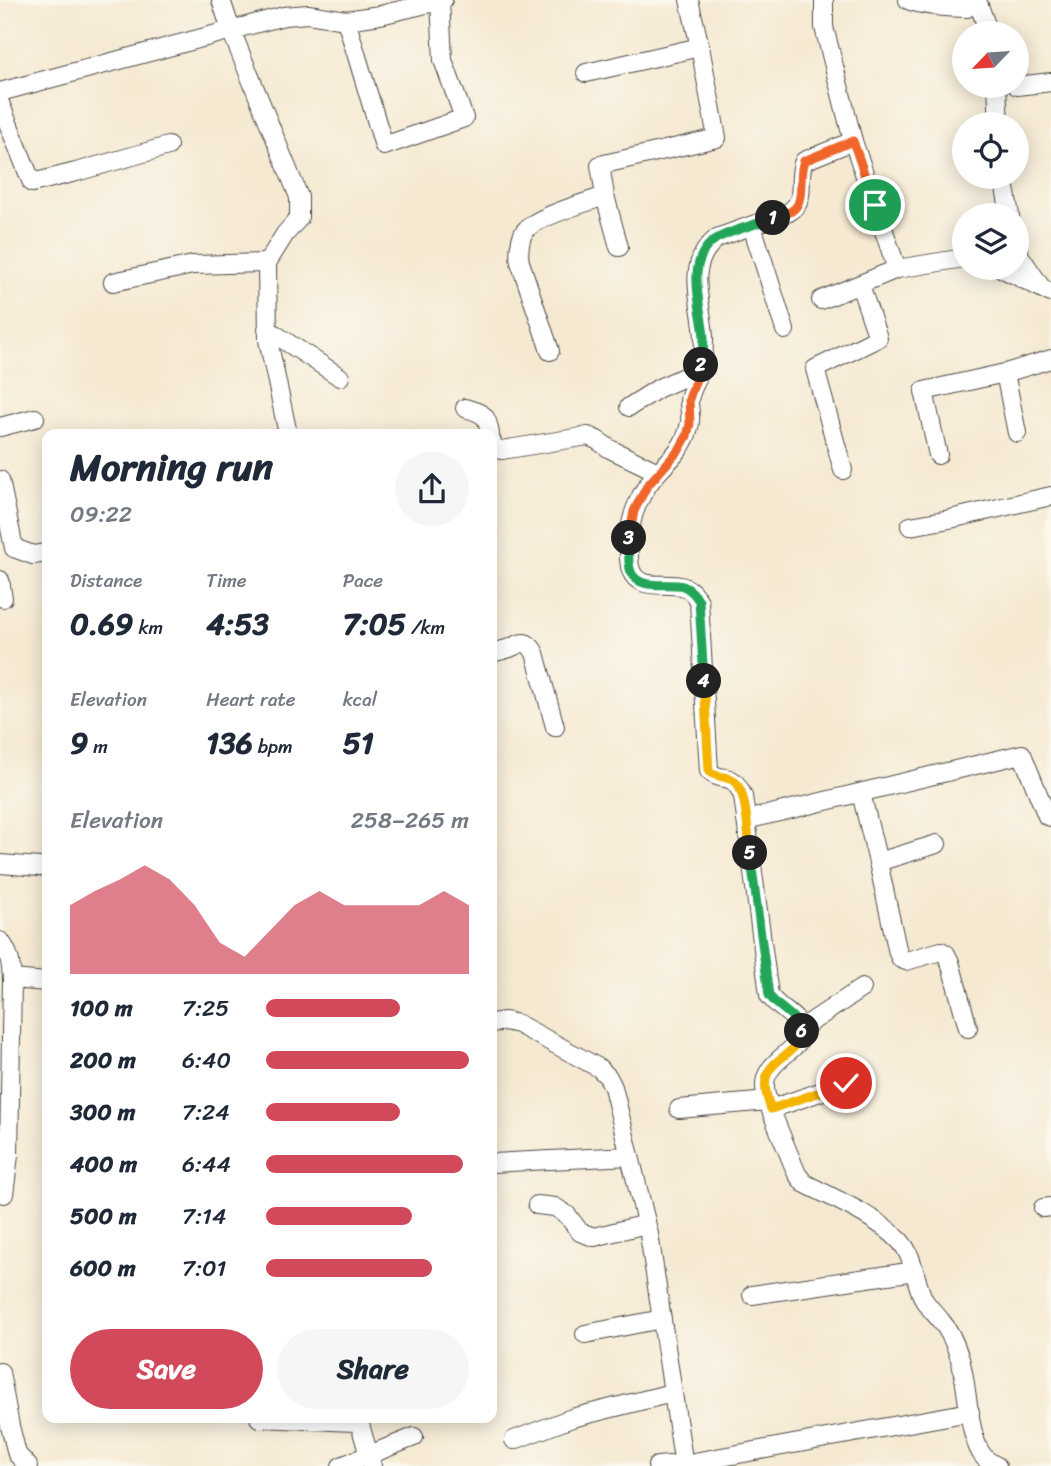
<!DOCTYPE html>
<meta charset="utf-8">
<style>
body{margin:0;font-family:Sriracha,sans-serif;background:#f6f6f7;color:#1f2937;height:100vh;display:flex;flex-direction:column;font-size:26px;white-space:nowrap}
*{box-sizing:border-box;margin:0}
p{font-size:23px;color:#747a83}
.icon{flex:none;width:38px;height:38px;fill:none;stroke:currentColor;stroke-width:2;stroke-linecap:round;stroke-linejoin:round}
.map{position:relative;flex:1;overflow:hidden}
.panel{position:absolute;left:42px;top:429px;width:455px;height:994px;display:flex;flex-direction:column;background:#fff;border-radius:14px;box-shadow:0 4px 18px #0003}
.panel>*{flex:none}
.needle{width:46px;rotate:245deg}
.buttons{position:absolute;left:952px;top:21px;display:grid;gap:14px}
.buttons a{display:grid;place-items:center;width:77px;height:77px;border-radius:50%;background:#fff;box-shadow:0 4px 18px #0003;font-size:35px}
.pin{position:absolute;display:grid;place-items:center;width:60px;height:60px;color:#fff;margin:-30px;border:4px solid #fff;border-radius:50%;box-shadow:0 2px 7px #0007}
.km{position:absolute;width:35px;height:35px;margin:-18px;border-radius:50%;background:#222;color:#fff;font-size:19px;line-height:35px;text-align:center}
.round{display:grid;place-items:center;flex:none;width:74px;height:74px;border-radius:37px;background:#f6f6f7}
.headline{display:flex;align-items:center;justify-content:space-between;height:119px;padding:0 28px}
h1{font-size:38px;font-weight:700;line-height:52px}
.figures{display:grid;grid-template-columns:repeat(3,1fr);gap:10px;height:119px;padding:7px 28px}
.figures div{display:grid;align-content:center}
.figures b{font-size:30px;font-weight:700}
.figures small{font-size:19px;font-weight:400}
.figures p{font-size:19px}
.chart{height:196px;padding:14px 28px}
.chart p{display:flex;justify-content:space-between}
.chart svg{width:100%;height:126px;margin-top:7px;fill:#d1495b;opacity:.7}
.cta{display:flex;gap:14px;margin-top:auto;padding:14px 28px}
.cta a{flex:1;height:80px;border-radius:42px;background:#d1495b;color:#fff;font-size:28px;font-weight:700;line-height:80px;text-align:center}
.cta a+a{background:#f6f6f7;color:#1f2937}
ul{padding:0 28px;list-style:none;font-size:23px}
li{display:grid;grid-template-columns:112px 84px 1fr;align-items:center;height:52px}
li i{height:18px;border-radius:9px;background:#d1495b}
.map>svg:first-child{display:block}
.lines{fill:none;stroke-linecap:round;stroke-linejoin:round}
.minor-casing{stroke:#494844;stroke-width:20}
.minor{stroke:#fff;stroke-width:18}
.split-1-casing{stroke:#fff;stroke-width:14}
.split-2-casing{stroke:#fff;stroke-width:14}
.split-3-casing{stroke:#fff;stroke-width:14}
.split-4-casing{stroke:#fff;stroke-width:14}
.split-5-casing{stroke:#fff;stroke-width:14}
.split-6-casing{stroke:#fff;stroke-width:14}
.split-7-casing{stroke:#fff;stroke-width:14}
.split-1{stroke:#f0652b;stroke-width:9}
.split-2{stroke:#22a559;stroke-width:9}
.split-3{stroke:#f0652b;stroke-width:9}
.split-4{stroke:#22a559;stroke-width:9}
.split-5{stroke:#f5b400;stroke-width:9}
.split-6{stroke:#22a559;stroke-width:9}
.split-7{stroke:#f5b400;stroke-width:9}
</style>
<div class="map">
<svg width="1051" height="1466" viewBox="0 0 1051 1466">
<rect width="100%" height="100%" fill="#fbf7ec"/>
<filter id="ink" filterUnits="userSpaceOnUse"><feTurbulence type="fractalNoise" baseFrequency=".0143" numOctaves="2"/><feDisplacementMap in="SourceGraphic" scale="14" xChannelSelector="R" yChannelSelector="G"/><feConvolveMatrix kernelMatrix="1 2 1 2 8 2 1 2 1" color-interpolation-filters="sRGB"/></filter>
<filter id="wash" filterUnits="userSpaceOnUse"><feTurbulence type="fractalNoise" baseFrequency=".00686" numOctaves="4" result="noise"/><feDisplacementMap in="SourceGraphic" scale="28" xChannelSelector="R" yChannelSelector="G"/><feGaussianBlur stdDeviation="1.57" result="paint"/><feColorMatrix in="noise" values="0 0 0 0 0 0 0 0 0 0 0 0 0 0 0 0 0 1.4 0 .05"/><feComposite in="paint" operator="in"/></filter>
<g filter="url(#wash)">
<rect width="100%" height="100%" fill="#f5e9d2"/>
</g>
<g filter="url(#ink)">
<g class="lines">
<!-- minor casing -->
<g class="minor-casing">
<g id="minor">
<path d="M221,0L231,30L299,197V218L285,234L267,263L268,340L288,434"/>
<path d="M824,0V27L853,141L897,269L964,258"/>
<path d="M908,0C922,6 951,8 967,8L976,0"/>
<path d="M977,0L989,33"/>
<path d="M346,20L384,146L464,118L443,60L440,1"/>
<path d="M586,73L700,47"/>
<path d="M997,86L999,124"/>
<path d="M1017,86L1051,82"/>
<path d="M0,92L284,16L308,14L346,20L380,15L443,0"/>
<path d="M0,103L32,183L76,172L168,146"/>
<path d="M853,141L804,161C796,178 808,201 789,212L717,238C683,266 703,302 704,339C704,349 703,361 700,371C697,381 690,390 689,401C689,410 692,419 689,427C685,446 672,458 659,471C641,490 629,516 629,544C629,552 628,562 631,570C638,592 668,581 684,587C691,589 695,596 699,601L709,771C724,785 730,768 743,796L769,995C776,1007 800,1018 802,1030C805,1049 763,1060 765,1087C765,1099 772,1112 776,1123C783,1140 790,1157 797,1174L804,1183C831,1197 879,1218 900,1241C915,1257 914,1281 924,1300C929,1308 935,1313 941,1321C950,1331 956,1346 960,1359C968,1385 968,1440 984,1457C987,1461 993,1464 997,1466"/>
<path d="M1003,177L1010,215"/>
<path d="M752,226L785,330"/>
<path d="M1017,246L1020,256L1041,287"/>
<path d="M619,247L605,196L600,165L717,138L700,47L689,0"/>
<path d="M1001,268L1051,293"/>
<path d="M113,282L193,265L267,263"/>
<path d="M821,300L897,269"/>
<path d="M267,329L340,377"/>
<path d="M550,351L520,262C518,254 520,237 525,231C535,217 588,202 605,196"/>
<path d="M1005,373L1017,433"/>
<path d="M629,407L659,388L700,370"/>
<path d="M465,408C484,414 487,414 490,434"/>
<path d="M0,427L35,418"/>
<path d="M492,442C493,448 495,449 502,450L588,436L597,440L610,449L658,472"/>
<path d="M938,455L924,391L1005,373L1051,359"/>
<path d="M843,470L815,369L878,338L860,285"/>
<path d="M0,480L14,548"/>
<path d="M910,526L950,519L1051,496"/>
<path d="M14,548L33,555L47,553"/>
<path d="M0,580L3,598"/>
<path d="M492,653C498,651 504,650 510,648C522,642 527,639 535,653L555,727"/>
<path d="M861,793L878,862L898,953L901,959L906,961L941,951L946,954L950,962L968,1028"/>
<path d="M746,820L1022,754L1047,816L1051,817"/>
<path d="M878,862L937,844"/>
<path d="M0,864L40,867"/>
<path d="M0,941C10,952 11,965 12,979L9,1155L4,1194"/>
<path d="M12,979L47,982"/>
<path d="M492,1023L505,1021L518,1024L599,1068L608,1077L613,1087L649,1234L684,1466"/>
<path d="M802,1028L862,988"/>
<path d="M679,1109L768,1101"/>
<path d="M771,1109L846,1083"/>
<path d="M492,1163L630,1156"/>
<path d="M537,1205L555,1207L567,1215L580,1232L594,1237L646,1224"/>
<path d="M1043,1208L1051,1207"/>
<path d="M752,1295L915,1271"/>
<path d="M585,1334L662,1319"/>
<path d="M0,1372L10,1426L17,1454L28,1466"/>
<path d="M259,1418L356,1422L361,1428L372,1466"/>
<path d="M514,1440L572,1418L672,1393"/>
<path d="M341,1466L414,1437"/>
<path d="M657,1466L683,1464L970,1412"/>
</g>
</g>
<!-- minor -->
<use href="#minor" class="minor"/>
</g>
</g>
<g class="lines" filter="url(#ink)">
<!-- split-1 casing -->
<g class="split-1-casing">
<path id="split-1" d="M773,218C780,216 789,214 794,209C805,200 798,174 804,161L853,141L875,205"/>
</g>
<!-- split-2 casing -->
<g class="split-2-casing">
<path id="split-2" d="M701,365C703,356 704,346 704,337C702,307 683,260 716,239C729,231 758,224 773,218"/>
</g>
<!-- split-3 casing -->
<g class="split-3-casing">
<path id="split-3" d="M629,538L634,511L647,486L679,450L687,436L690,424L689,399L701,365"/>
</g>
<!-- split-4 casing -->
<g class="split-4-casing">
<path id="split-4" d="M629,538C629,548 627,562 631,572C639,591 668,582 683,586C691,589 695,595 699,601L704,681"/>
</g>
<!-- split-5 casing -->
<g class="split-5-casing">
<path id="split-5" d="M704,681L709,772C717,778 727,775 735,782C747,792 748,836 750,853"/>
</g>
<!-- split-6 casing -->
<g class="split-6-casing">
<path id="split-6" d="M750,853L769,995C778,1009 797,1015 802,1031"/>
</g>
<!-- split-7 casing -->
<g class="split-7-casing">
<path id="split-7" d="M802,1031C798,1063 749,1055 771,1109L846,1083"/>
</g>
<!-- split-1 -->
<use href="#split-1" class="split-1"/>
<!-- split-2 -->
<use href="#split-2" class="split-2"/>
<!-- split-3 -->
<use href="#split-3" class="split-3"/>
<!-- split-4 -->
<use href="#split-4" class="split-4"/>
<!-- split-5 -->
<use href="#split-5" class="split-5"/>
<!-- split-6 -->
<use href="#split-6" class="split-6"/>
<!-- split-7 -->
<use href="#split-7" class="split-7"/>
</g>
</svg>
<div class="buttons">
<a><svg class="needle" viewBox="-14 -14 28 28"><path d="M0-13l5 13h-10z" fill="#e53935"/><path d="M0 13l5-13h-10z" fill="#747a83"/></svg></a>
<a><svg class="icon" aria-label="locate" viewBox="0 0 24 24"><circle cx="12" cy="12" r="6"/><path d="M12 2v4M12 18v4M2 12h4M18 12h4"/></svg></a>
<a><svg class="icon" aria-label="layers" viewBox="0 0 24 24"><path d="M12 4l9 5-9 5-9-5zM3 14l9 5 9-5"/></svg></a>
</div>
<div class="pin" style="left:875px;top:205px;background:#1e9e55"><svg class="icon" aria-label="arrive" viewBox="0 0 24 24"><path d="M6 21V4h12l-3 4 3 4H6"/></svg></div>
<div class="pin" style="left:846px;top:1083px;background:#d93025"><svg class="icon" aria-label="check" viewBox="0 0 24 24"><path d="M5 12l5 5 9-10"/></svg></div>
<b class="km" style="left:773px;top:218px">1</b>
<b class="km" style="left:701px;top:365px">2</b>
<b class="km" style="left:629px;top:538px">3</b>
<b class="km" style="left:704px;top:681px">4</b>
<b class="km" style="left:750px;top:853px">5</b>
<b class="km" style="left:802px;top:1031px">6</b>
<section class="panel">
<div class="headline"><div><h1>Morning run</h1><p>09:22</p></div><a class="round"><svg class="icon" aria-label="share" viewBox="0 0 24 24"><path d="M12 15V3M7 8l5-5 5 5M5 13v7h14v-7"/></svg></a></div>
<div class="figures">
<div><p>Distance</p><b>0.69<small> km</small></b></div>
<div><p>Time</p><b>4:53</b></div>
<div><p>Pace</p><b>7:05<small> /km</small></b></div>
</div>
<div class="figures">
<div><p>Elevation</p><b>9<small> m</small></b></div>
<div><p>Heart rate</p><b>136<small> bpm</small></b></div>
<div><p>kcal</p><b>51</b></div>
</div>
<div class="chart"><p><span>Elevation</span>258–265 m</p>
<svg viewBox="0 0 160 44" preserveAspectRatio="none"><path d="M0 44V20L10 15L20 11L30 6L40 11L50 20L60 33L70 38L80 29L90 20L100 15L110 20L120 20L130 20L140 20L150 15L160 20V44z"/></svg>
</div>
<ul>
<li><b>100 m</b>7:25<i style="width:66%"></i></li>
<li><b>200 m</b>6:40<i style="width:100%"></i></li>
<li><b>300 m</b>7:24<i style="width:66%"></i></li>
<li><b>400 m</b>6:44<i style="width:97%"></i></li>
<li><b>500 m</b>7:14<i style="width:72%"></i></li>
<li><b>600 m</b>7:01<i style="width:82%"></i></li>
</ul>
<div class="cta"><a>Save</a><a>Share</a></div>
</section>
</div>
